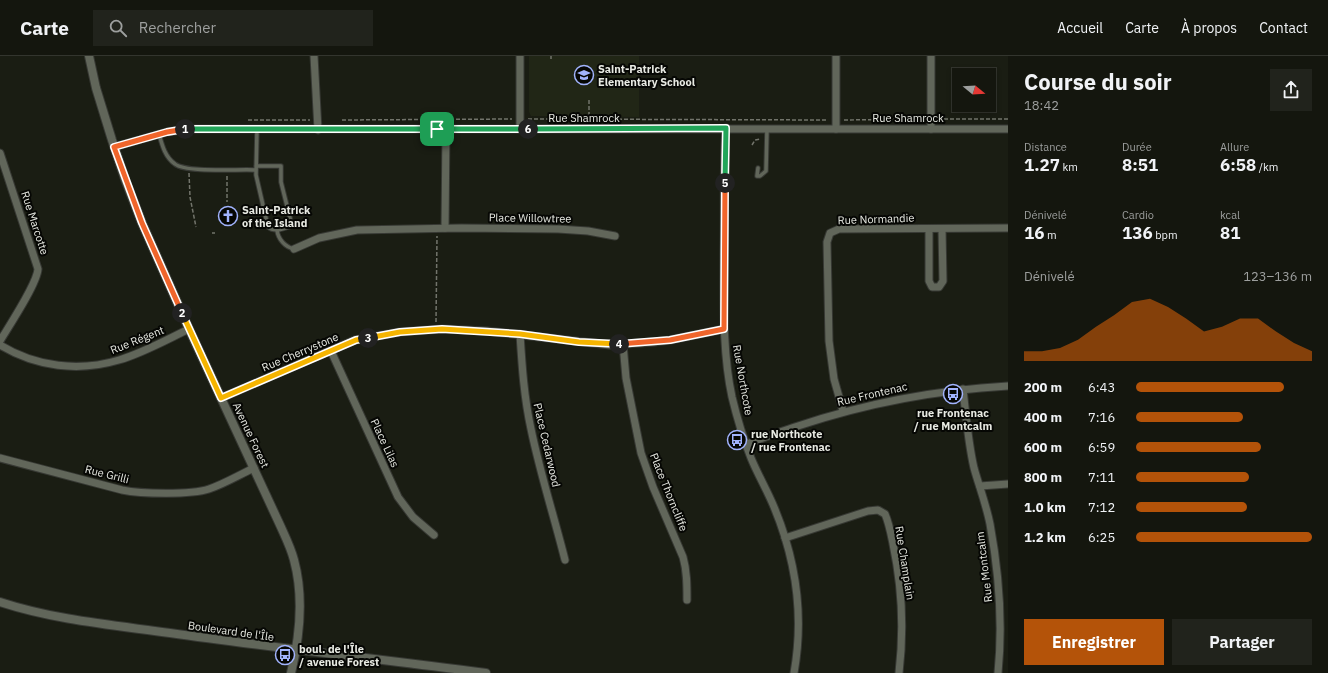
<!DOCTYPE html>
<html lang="fr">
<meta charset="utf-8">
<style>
body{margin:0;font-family:"IBM Plex Sans",sans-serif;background:#21231c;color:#f1f3f6;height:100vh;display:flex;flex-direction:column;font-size:15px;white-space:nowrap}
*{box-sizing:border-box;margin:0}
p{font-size:13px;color:#9d9f9e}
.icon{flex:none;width:22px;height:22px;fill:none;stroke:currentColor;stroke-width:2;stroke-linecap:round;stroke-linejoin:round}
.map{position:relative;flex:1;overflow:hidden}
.side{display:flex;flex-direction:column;background:#14160e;width:320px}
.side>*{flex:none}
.needle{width:26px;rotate:108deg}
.buttons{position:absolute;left:952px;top:12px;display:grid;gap:8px}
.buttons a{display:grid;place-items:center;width:44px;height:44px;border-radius:0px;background:#14160e;box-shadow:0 2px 6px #0003,0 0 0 1px #33352e;font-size:20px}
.pin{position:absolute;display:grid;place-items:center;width:34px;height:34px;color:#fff;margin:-17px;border-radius:8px;box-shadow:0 2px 6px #0006}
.km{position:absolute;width:20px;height:20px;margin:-10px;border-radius:50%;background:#222;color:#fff;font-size:11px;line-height:20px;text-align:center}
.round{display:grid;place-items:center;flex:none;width:42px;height:42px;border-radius:0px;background:#21231c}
.headline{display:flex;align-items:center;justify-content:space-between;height:68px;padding:0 16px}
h1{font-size:22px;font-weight:700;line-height:30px}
.figures{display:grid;grid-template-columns:repeat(3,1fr);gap:6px;height:68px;padding:4px 16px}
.figures div{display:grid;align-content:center}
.figures b{font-size:17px;font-weight:700}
.figures small{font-size:11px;font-weight:400}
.figures p{font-size:11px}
.chart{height:112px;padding:8px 16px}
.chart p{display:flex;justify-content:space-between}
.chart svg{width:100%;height:72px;margin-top:4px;fill:#b45309;opacity:.7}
.primary-button{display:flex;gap:8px;margin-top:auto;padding:8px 16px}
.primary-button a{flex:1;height:46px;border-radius:0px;background:#b45309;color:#fff;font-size:16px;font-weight:700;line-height:46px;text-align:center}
.primary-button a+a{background:#21231c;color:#f1f3f6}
ul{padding:0 16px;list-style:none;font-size:13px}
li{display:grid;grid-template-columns:64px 48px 1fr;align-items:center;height:30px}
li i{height:10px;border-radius:5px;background:#b45309}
header{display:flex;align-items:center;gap:24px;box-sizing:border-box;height:56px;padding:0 20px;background:#14160e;border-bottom:1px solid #33352e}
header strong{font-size:19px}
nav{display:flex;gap:22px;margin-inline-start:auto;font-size:14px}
.search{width:280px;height:36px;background:#21231c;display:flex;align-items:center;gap:10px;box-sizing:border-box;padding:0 14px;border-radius:0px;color:#9d9f9e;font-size:15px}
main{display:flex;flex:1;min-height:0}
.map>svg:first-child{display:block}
.built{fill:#212616}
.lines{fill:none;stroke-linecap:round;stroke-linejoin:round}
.service-casing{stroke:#373934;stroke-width:5.5}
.minor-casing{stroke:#373934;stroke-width:9}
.tertiary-casing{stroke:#373934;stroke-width:10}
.path{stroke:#72746b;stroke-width:1.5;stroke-dasharray:4 2;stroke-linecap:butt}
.service{stroke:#61665a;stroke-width:3.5}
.minor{stroke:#61665a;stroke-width:7}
.tertiary{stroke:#61665a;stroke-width:8}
.split-1-casing{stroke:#fff;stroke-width:8}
.split-2-casing{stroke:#fff;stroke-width:8}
.split-3-casing{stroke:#fff;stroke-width:8}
.split-4-casing{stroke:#fff;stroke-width:8}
.split-5-casing{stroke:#fff;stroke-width:8}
.split-6-casing{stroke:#fff;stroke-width:8}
.split-7-casing{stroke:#fff;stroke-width:8}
.split-1{stroke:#22a559;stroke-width:5}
.split-2{stroke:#f0652b;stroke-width:5}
.split-3{stroke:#f5b400;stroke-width:5}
.split-4{stroke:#f5b400;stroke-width:5}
.split-5{stroke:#f0652b;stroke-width:5}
.split-6{stroke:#22a559;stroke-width:5}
.split-7{stroke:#22a559;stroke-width:5}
.labels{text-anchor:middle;stroke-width:4;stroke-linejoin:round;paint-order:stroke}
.poi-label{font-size:11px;font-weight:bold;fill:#e8eae3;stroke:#060704;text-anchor:start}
.street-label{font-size:11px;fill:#e8eae3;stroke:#060704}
</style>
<header>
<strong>Carte</strong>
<div class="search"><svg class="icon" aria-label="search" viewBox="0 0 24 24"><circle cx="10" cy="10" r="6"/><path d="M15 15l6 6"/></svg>Rechercher</div>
<nav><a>Accueil</a><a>Carte</a><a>À propos</a><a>Contact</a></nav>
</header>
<main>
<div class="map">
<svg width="1008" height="617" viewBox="0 0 1008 617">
<rect width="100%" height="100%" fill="#1a1d13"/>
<!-- built -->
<path class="built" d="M529,0H639V61L531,60L529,56Z"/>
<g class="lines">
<!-- service casing -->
<g class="service-casing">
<g id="service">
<path d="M159,78C162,89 165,101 175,108C186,117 239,113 255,114"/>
<path d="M256,110H281V126L292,170C284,172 275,177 268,171L256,119L257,73"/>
<path d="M758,112L757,120H760L766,115L767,73"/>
<path d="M277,174C278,183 285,191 294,193"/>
</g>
</g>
<!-- minor casing -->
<g class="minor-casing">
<g id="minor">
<path d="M314,0L318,74"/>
<path d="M726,72C723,114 725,155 724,196C724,245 722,294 732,341C737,362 743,382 751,402C758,419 767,434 774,451C796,504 804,561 794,617"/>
<path d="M520,73V0"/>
<path d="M836,73V0"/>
<path d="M931,73V0"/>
<path d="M114,91L167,76L188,73H1008"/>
<path d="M0,97L38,213C37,228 9,270 0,285"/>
<path d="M445,172L446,73"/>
<path d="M929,173V225L932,231H939L943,225L942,173"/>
<path d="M294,193L319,182L357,174L461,172L558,173L588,175L615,180"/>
<path d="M520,278C522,310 524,341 531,373C540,417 554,460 565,504"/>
<path d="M623,288L626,322L641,397L653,431L683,501C687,515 687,529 687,544"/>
<path d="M0,289C36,311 79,316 119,304C143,297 166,284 189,273"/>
<path d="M331,295L398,441L413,461L434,479"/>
<path d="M963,333C966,359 968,386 974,412C979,430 986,448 990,468C999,517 1003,567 998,617"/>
<path d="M221,342L355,284L400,276L442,273L487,275L610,289L654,286L670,284L724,273"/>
<path d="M843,355L834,323L829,285L827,186L830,177L839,173L1008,172"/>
<path d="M746,389C763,381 780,376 798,370C867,347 936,334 1008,330"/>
<path d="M0,402L122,434C141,438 191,439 209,433C224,428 239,419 254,412"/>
<path d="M980,430L1008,428"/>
<path d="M785,482L868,455L878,454L885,458C889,467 891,478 893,488C902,530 904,574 899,617"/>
</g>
</g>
<!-- tertiary casing -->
<g class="tertiary-casing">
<g id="tertiary">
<path d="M89,0L96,32L112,84L125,123L142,167L189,273L280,469C285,480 291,492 294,504C304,541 300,580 291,617"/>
<path d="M0,546C55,564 113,569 170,577C275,592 380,603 486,617"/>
</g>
</g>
<!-- path -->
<g class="path">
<path d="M551,3V0"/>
<path d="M589,44V63"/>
<path d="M528,63L828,64"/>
<path d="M938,63H1008"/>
<path d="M248,64H310"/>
<path d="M342,64L512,63"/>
<path d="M844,64L924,63"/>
<path d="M752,89L755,84L761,83"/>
<path d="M189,117L190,141L196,171"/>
<path d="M227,120V146"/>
<path d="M212,177H215"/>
<path d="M436,266L437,180"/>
</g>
<!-- service -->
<use href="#service" class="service"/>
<!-- minor -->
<use href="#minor" class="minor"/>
<!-- tertiary -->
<use href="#tertiary" class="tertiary"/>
</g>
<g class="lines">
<!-- split-1 casing -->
<g class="split-1-casing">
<path id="split-1" d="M185,73H437"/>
</g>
<!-- split-2 casing -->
<g class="split-2-casing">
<path id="split-2" d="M182,257L142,167L114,91L167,76L185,73"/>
</g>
<!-- split-3 casing -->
<g class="split-3-casing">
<path id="split-3" d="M182,257L221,342L356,284L368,282"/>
</g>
<!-- split-4 casing -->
<g class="split-4-casing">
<path id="split-4" d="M368,282L400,276L442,273L520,278L579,286L619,288"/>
</g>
<!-- split-5 casing -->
<g class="split-5-casing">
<path id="split-5" d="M619,288L670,284L724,273L725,127"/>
</g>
<!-- split-6 casing -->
<g class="split-6-casing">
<path id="split-6" d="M528,73L726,72L725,127"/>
</g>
<!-- split-7 casing -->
<g class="split-7-casing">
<path id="split-7" d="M437,73H528"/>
</g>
<!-- split-1 -->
<use href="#split-1" class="split-1"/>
<!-- split-2 -->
<use href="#split-2" class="split-2"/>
<!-- split-3 -->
<use href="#split-3" class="split-3"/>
<!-- split-4 -->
<use href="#split-4" class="split-4"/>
<!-- split-5 -->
<use href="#split-5" class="split-5"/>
<!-- split-6 -->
<use href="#split-6" class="split-6"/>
<!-- split-7 -->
<use href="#split-7" class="split-7"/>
</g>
<!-- icons -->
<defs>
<g id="school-ring" transform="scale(1)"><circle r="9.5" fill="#060704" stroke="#a1b3fd" stroke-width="1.5"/><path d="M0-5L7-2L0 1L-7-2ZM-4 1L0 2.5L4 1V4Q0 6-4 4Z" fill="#a1b3fd"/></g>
<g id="church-ring" transform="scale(1)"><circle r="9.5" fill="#060704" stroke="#a1b3fd" stroke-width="1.5"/><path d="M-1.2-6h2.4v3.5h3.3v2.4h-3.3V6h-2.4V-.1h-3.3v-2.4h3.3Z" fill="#a1b3fd"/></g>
<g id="bus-ring" transform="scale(1)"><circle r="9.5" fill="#060704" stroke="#a1b3fd" stroke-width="1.5"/><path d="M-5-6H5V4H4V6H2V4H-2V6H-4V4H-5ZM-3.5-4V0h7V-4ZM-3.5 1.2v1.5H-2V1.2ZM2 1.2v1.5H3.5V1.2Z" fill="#a1b3fd"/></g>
</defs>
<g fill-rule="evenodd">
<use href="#school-ring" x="584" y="19"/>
<use href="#church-ring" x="228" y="160"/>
<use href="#bus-ring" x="953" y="338"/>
<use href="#bus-ring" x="737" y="384"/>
<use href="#bus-ring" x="285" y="599"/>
</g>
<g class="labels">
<!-- poi labels -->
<g class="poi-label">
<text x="598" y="17">Saint-Patrick<tspan x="598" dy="13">Elementary School</tspan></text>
<text x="242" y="158">Saint-Patrick<tspan x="242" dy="13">of the Island</tspan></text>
<text x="953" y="361" text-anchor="middle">rue Frontenac<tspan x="953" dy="13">/ rue Montcalm</tspan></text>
<text x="751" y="382">rue Northcote<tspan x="751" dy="13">/ rue Frontenac</tspan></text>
<text x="299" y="597">boul. de l'Île<tspan x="299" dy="13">/ avenue Forest</tspan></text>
</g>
<!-- street labels -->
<g class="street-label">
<text x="584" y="66">Rue Shamrock</text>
<text x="908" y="66">Rue Shamrock</text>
<text transform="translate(530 162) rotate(1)" y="4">Place Willowtree</text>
<text transform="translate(876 163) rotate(-2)" y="4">Rue Normandie</text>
<text transform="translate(35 167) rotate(72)" y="4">Rue Marcotte</text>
<text transform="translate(137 284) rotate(-22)" y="4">Rue Régent</text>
<text transform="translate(300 296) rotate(-23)" y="4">Rue Cherrystone</text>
<text transform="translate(743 324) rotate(80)" y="4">Rue Northcote</text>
<text transform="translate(872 338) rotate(-13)" y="4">Rue Frontenac</text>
<text transform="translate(251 379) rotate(65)" y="4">Avenue Forest</text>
<text transform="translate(385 387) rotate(65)" y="4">Place Lilas</text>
<text transform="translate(547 389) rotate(77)" y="4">Place Cedarwood</text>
<text transform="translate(107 418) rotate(14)" y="4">Rue Grilli</text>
<text transform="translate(669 436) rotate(68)" y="4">Place Thorncliffe</text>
<text transform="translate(905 507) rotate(81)" y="4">Rue Champlain</text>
<text transform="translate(984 511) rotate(-97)" y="4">Rue Montcalm</text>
<text transform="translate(231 575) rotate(8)" y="4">Boulevard de l'Île</text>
</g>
</g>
</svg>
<div class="buttons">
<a><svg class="needle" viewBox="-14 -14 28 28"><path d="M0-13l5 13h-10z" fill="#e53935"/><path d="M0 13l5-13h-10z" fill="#9d9f9e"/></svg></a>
</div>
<div class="pin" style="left:437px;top:73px;background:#1e9e55"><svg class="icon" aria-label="arrive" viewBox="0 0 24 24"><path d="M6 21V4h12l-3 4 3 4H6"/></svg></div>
<b class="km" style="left:185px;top:73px">1</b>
<b class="km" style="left:182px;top:257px">2</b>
<b class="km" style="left:368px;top:282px">3</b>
<b class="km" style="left:619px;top:288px">4</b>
<b class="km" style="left:725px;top:127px">5</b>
<b class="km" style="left:528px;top:73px">6</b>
</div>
<section class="side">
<div class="headline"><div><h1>Course du soir</h1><p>18:42</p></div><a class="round"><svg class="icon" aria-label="share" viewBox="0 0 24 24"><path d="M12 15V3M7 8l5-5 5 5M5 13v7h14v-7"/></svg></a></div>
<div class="figures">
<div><p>Distance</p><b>1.27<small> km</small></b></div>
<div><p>Durée</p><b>8:51</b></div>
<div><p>Allure</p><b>6:58<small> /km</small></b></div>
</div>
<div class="figures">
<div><p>Dénivelé</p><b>16<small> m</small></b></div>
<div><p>Cardio</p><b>136<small> bpm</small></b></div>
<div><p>kcal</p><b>81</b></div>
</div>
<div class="chart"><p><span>Dénivelé</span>123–136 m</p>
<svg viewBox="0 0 160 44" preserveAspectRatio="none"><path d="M0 44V38L10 38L20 36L30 31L40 23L50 16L60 8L70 6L80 11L90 18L100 26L110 23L120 18L130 18L140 26L150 33L160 38V44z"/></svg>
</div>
<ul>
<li><b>200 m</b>6:43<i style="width:84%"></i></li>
<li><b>400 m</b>7:16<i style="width:61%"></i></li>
<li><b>600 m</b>6:59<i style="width:71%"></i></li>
<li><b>800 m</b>7:11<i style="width:64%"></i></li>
<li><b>1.0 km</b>7:12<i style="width:63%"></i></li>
<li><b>1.2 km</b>6:25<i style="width:100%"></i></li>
</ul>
<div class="primary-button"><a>Enregistrer</a><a>Partager</a></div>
</section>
</main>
